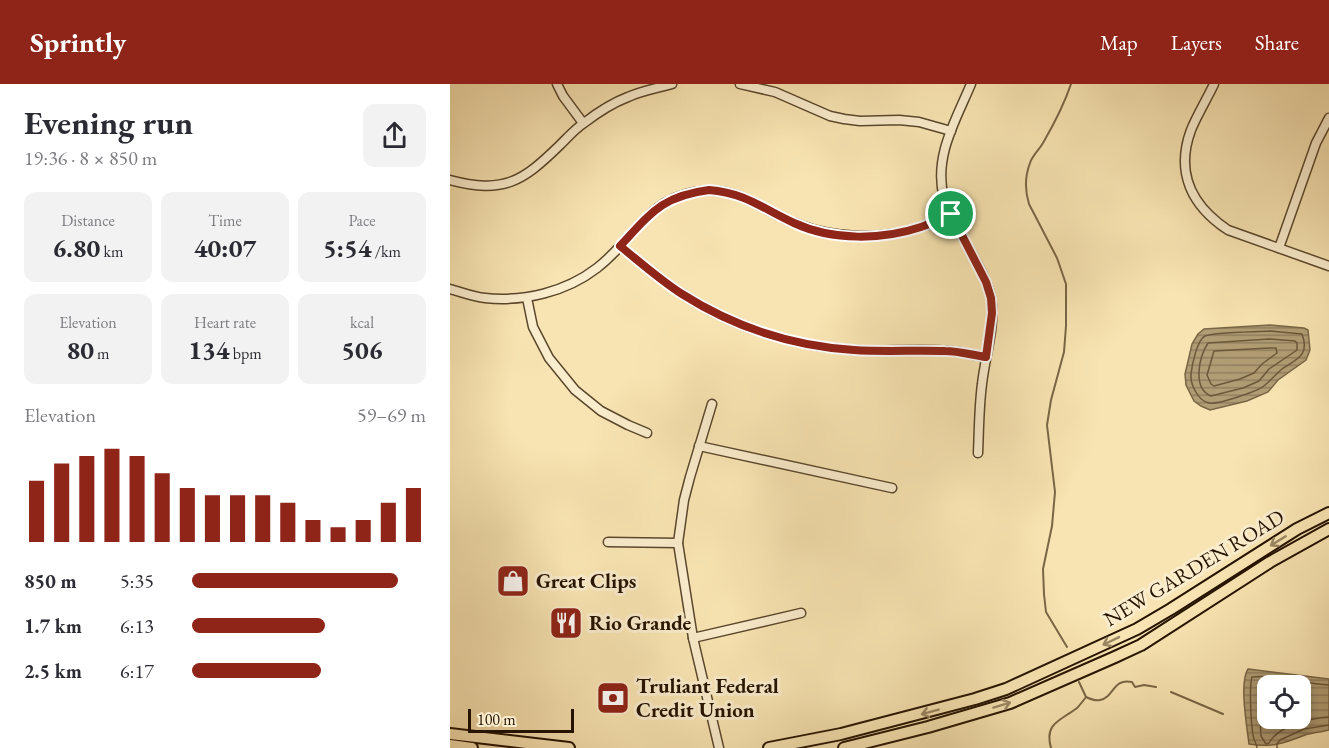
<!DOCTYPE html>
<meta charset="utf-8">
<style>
body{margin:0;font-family:"EB Garamond",serif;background:#f2f2f3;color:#2b2b33;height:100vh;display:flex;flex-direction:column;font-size:22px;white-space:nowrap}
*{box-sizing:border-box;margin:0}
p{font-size:20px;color:#7c7c81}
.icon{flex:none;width:33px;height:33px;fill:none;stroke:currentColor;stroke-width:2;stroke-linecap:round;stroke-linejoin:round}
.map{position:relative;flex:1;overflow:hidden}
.details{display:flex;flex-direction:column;background:#fff;width:450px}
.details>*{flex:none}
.tools{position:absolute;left:807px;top:591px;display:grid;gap:12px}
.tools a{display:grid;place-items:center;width:54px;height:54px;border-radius:12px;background:#fff;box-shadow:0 3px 9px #0003;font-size:30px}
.scale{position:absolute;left:18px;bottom:15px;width:106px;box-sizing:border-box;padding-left:6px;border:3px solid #261300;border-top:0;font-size:16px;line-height:21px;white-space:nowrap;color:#261300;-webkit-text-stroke:4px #faedcd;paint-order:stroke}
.pin{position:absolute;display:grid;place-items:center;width:51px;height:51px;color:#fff;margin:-26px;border:3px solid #fff;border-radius:50%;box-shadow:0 2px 6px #0007}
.round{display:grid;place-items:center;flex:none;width:63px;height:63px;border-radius:12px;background:#f2f2f3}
.overview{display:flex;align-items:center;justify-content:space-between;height:102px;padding:0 24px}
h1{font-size:33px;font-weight:700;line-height:45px}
.metrics{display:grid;grid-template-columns:repeat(3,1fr);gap:9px;height:102px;padding:6px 24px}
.metrics div{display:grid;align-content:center;border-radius:12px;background:#f2f2f3;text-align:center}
.metrics b{font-size:26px;font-weight:700}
.metrics small{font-size:16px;font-weight:400}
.metrics p{font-size:16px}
.chart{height:168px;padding:12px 24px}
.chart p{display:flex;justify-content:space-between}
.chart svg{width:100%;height:108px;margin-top:6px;stroke:#8f2418;stroke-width:6}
ul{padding:0 24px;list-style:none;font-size:20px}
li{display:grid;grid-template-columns:96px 72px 1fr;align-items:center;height:45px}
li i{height:15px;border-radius:8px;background:#8f2418}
header{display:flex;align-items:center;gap:36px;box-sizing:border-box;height:84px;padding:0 30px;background:#8f2418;color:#fff}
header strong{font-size:28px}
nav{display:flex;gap:33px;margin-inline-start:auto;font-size:21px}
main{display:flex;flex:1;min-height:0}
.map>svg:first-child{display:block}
.water{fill:url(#water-rules);stroke:#796646;stroke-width:1.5;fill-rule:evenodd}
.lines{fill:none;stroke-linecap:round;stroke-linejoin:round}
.shore{stroke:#6c583a;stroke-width:1.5}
.stream{stroke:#796646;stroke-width:2}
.minor-casing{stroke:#5a472c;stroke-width:11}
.major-casing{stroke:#261300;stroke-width:14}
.minor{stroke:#faedcd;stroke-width:8}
.major{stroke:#f8e4b2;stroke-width:10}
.oneway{stroke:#9a8662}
.route-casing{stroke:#fff;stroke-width:12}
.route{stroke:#8f2418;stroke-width:8}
.labels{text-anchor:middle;stroke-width:6;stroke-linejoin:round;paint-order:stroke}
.street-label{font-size:21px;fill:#261300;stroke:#faedcd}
.poi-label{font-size:21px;font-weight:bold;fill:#261300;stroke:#faedcd;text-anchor:start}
</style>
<header>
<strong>Sprintly</strong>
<nav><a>Map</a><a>Layers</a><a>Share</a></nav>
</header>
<main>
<section class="details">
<div class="overview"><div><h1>Evening run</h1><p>19:36 · 8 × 850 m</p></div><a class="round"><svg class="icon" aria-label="share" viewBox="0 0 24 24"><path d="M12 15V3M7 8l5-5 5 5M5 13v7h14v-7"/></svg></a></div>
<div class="metrics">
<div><p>Distance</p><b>6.80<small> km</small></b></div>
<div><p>Time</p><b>40:07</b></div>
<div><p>Pace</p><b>5:54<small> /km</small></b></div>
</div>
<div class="metrics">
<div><p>Elevation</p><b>80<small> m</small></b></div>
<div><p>Heart rate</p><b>134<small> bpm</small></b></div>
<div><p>kcal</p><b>506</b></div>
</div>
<div class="chart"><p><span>Elevation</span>59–69 m</p>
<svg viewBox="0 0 160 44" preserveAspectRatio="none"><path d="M5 44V19M15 44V12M25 44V9M35 44V6M45 44V9M55 44V16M65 44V22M75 44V25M85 44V25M95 44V25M105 44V28M115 44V35M125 44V38M135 44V35M145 44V28M155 44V22"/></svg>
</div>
<ul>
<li><b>850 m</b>5:35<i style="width:88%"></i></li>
<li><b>1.7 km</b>6:13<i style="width:57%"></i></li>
<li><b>2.5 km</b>6:17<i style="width:55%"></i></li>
</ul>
</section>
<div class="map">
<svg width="879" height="664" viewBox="0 0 879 664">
<defs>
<pattern id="water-rules" width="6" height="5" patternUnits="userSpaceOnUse" patternTransform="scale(1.5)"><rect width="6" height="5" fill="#b19d75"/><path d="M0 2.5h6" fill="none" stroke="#907f5e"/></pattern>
</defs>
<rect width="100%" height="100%" fill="#f8e4b2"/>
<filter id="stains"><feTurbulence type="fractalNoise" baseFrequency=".00333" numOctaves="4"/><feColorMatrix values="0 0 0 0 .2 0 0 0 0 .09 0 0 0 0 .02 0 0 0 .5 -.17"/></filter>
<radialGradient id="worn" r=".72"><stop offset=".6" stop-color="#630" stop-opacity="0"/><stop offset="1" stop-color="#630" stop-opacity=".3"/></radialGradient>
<!-- water -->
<g class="water">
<path d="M820,241L854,244L858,246L860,266L856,276L828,296L818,308L797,317L760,326L751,322L744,317L736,301L735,290L742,260L748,250L754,245Z"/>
<path d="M798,585L879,595V646C871,648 862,649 855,651C835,659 821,664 799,660C797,643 789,598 798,585ZM818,602H850V634H818Z"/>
</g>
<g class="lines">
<!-- shore -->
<g class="shore">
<path d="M820,247L852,250C860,271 847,275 832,285C826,290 821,296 815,301C809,307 767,321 759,319C748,317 740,300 741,290C742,281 747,256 755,252C764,248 807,248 820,247Z"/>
<path d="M819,255L845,257L847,259V266L819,285L809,297L793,304L761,312C742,304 749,273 758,259Z"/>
<path d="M819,264H826L827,269L812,280L804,289L790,295L764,302L761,300L757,291L764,267Z"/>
<path d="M823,602L810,600L808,603L811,652L816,660L819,659C828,642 861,634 879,633"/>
<path d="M807,664C807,661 805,658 804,655C801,645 799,603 802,593C826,590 854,600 879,601"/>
<path d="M827,664V660L830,656L854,645L879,641"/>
</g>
<!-- stream -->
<g class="stream">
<path d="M617,563L596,528L594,510L593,485L602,442L605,408L597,341L601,316L614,268L616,242V200L607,174L579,120C575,107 575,92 580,79C582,72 589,66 593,59C604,40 614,21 621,0"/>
<path d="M629,598L636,613"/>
<path d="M721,608L773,630"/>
<path d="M636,613C640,615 645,617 650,616C665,613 662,594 682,598L685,603L694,601L706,603"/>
<path d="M601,664C594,639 610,637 627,624C630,621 633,617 636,613"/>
</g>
<!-- minor casing -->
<g class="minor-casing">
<g id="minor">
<path d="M107,0L113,12L133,39"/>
<path d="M290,0L325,8L380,32L394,35L410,37L449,36L469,38L501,47"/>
<path d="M521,0C506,36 483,73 494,114C499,130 508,145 516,159C525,177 537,194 541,214C546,241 535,272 532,300C529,323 529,346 528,369"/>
<path d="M764,0C757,15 747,31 741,46C725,89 742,122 778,146L879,182"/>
<path d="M0,96C54,110 72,98 110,61C118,53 125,45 134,39C147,29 162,19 178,13C191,7 208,4 222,0"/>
<path d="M170,162C190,178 210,196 232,210C284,243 342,262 403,266C435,268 468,264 500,267C512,268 524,271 536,273"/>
<path d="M829,164L866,59L879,34"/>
<path d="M0,205C11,208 24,213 35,214C74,218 116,208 147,184C156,177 165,168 173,159C196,134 209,115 245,108C287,100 311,126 347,140C385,155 432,156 471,143C481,140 491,134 501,130"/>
<path d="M77,214L83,243L99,274L125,306L151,327L178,341L197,349"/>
<path d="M262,320L240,393L234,416L228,459L243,554L269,664"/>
<path d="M249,362L442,404"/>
<path d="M158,458L228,459"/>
<path d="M243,554L351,529"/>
</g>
</g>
<!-- major casing -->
<g class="major-casing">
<g id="major">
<path d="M0,650L119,664"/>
<path d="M0,661L22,664"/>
<path d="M319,664L391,650L525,615L556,605L687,545L721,525L847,445L879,429"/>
<path d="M394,664L478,643L560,619L665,573L691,561L820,478L879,445"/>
</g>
</g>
<!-- minor -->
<use href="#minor" class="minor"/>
<!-- major -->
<use href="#major" class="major"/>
</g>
<!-- one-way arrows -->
<defs><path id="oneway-shaft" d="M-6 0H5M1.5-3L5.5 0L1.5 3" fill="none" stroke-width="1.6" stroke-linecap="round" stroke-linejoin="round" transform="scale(1.5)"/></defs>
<g class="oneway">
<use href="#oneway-shaft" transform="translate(828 457) rotate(148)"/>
<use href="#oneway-shaft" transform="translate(661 557) rotate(154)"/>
<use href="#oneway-shaft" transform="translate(552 621) rotate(-17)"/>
<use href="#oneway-shaft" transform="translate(480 628) rotate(165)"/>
</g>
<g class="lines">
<!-- route casing -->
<g class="route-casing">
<path id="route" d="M259,106C296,109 313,125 344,139C383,157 432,156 471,143C481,140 491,134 501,130L536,198L541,214L542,229L536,273C522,271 509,267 495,267C465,266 434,268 404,266C342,262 284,243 232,210C210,196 190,178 170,162C201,129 212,112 259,106Z"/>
</g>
<!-- route -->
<use href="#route" class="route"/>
</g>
<!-- icons -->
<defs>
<g id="shop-square" transform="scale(1.725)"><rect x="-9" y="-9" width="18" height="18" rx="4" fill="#8f2418" stroke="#faedcd"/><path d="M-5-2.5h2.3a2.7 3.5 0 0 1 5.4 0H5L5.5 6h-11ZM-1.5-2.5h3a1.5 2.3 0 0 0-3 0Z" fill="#fff"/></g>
<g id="restaurant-square" transform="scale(1.725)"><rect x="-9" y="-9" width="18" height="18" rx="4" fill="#8f2418" stroke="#faedcd"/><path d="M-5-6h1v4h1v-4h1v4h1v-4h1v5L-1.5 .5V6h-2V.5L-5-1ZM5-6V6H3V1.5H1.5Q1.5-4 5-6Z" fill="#fff"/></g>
<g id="bank-square" transform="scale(1.725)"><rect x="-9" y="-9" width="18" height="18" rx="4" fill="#8f2418" stroke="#faedcd"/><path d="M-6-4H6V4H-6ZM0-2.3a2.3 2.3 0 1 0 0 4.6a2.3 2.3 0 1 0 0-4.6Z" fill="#fff"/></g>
</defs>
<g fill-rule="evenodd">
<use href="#shop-square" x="63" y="497"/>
<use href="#restaurant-square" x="116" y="539"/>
<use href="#bank-square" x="163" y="614"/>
</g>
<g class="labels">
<!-- street labels -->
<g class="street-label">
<text transform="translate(744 484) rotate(-31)" y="7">NEW GARDEN ROAD</text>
</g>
<!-- poi labels -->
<g class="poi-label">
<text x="86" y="504">Great Clips</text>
<text x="139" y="546">Rio Grande</text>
<text x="186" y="609">Truliant Federal<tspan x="186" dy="24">Credit Union</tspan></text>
</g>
</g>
<rect width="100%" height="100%" filter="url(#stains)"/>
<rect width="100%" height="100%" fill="url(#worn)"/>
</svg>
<div class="tools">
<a><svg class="icon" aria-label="locate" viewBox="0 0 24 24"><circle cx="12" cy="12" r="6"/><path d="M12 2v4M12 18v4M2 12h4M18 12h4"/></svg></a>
</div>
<div class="scale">100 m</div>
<div class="pin" style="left:501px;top:130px;background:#1e9e55"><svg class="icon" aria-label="arrive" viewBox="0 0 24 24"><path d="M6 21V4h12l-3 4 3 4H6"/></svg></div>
</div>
</main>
